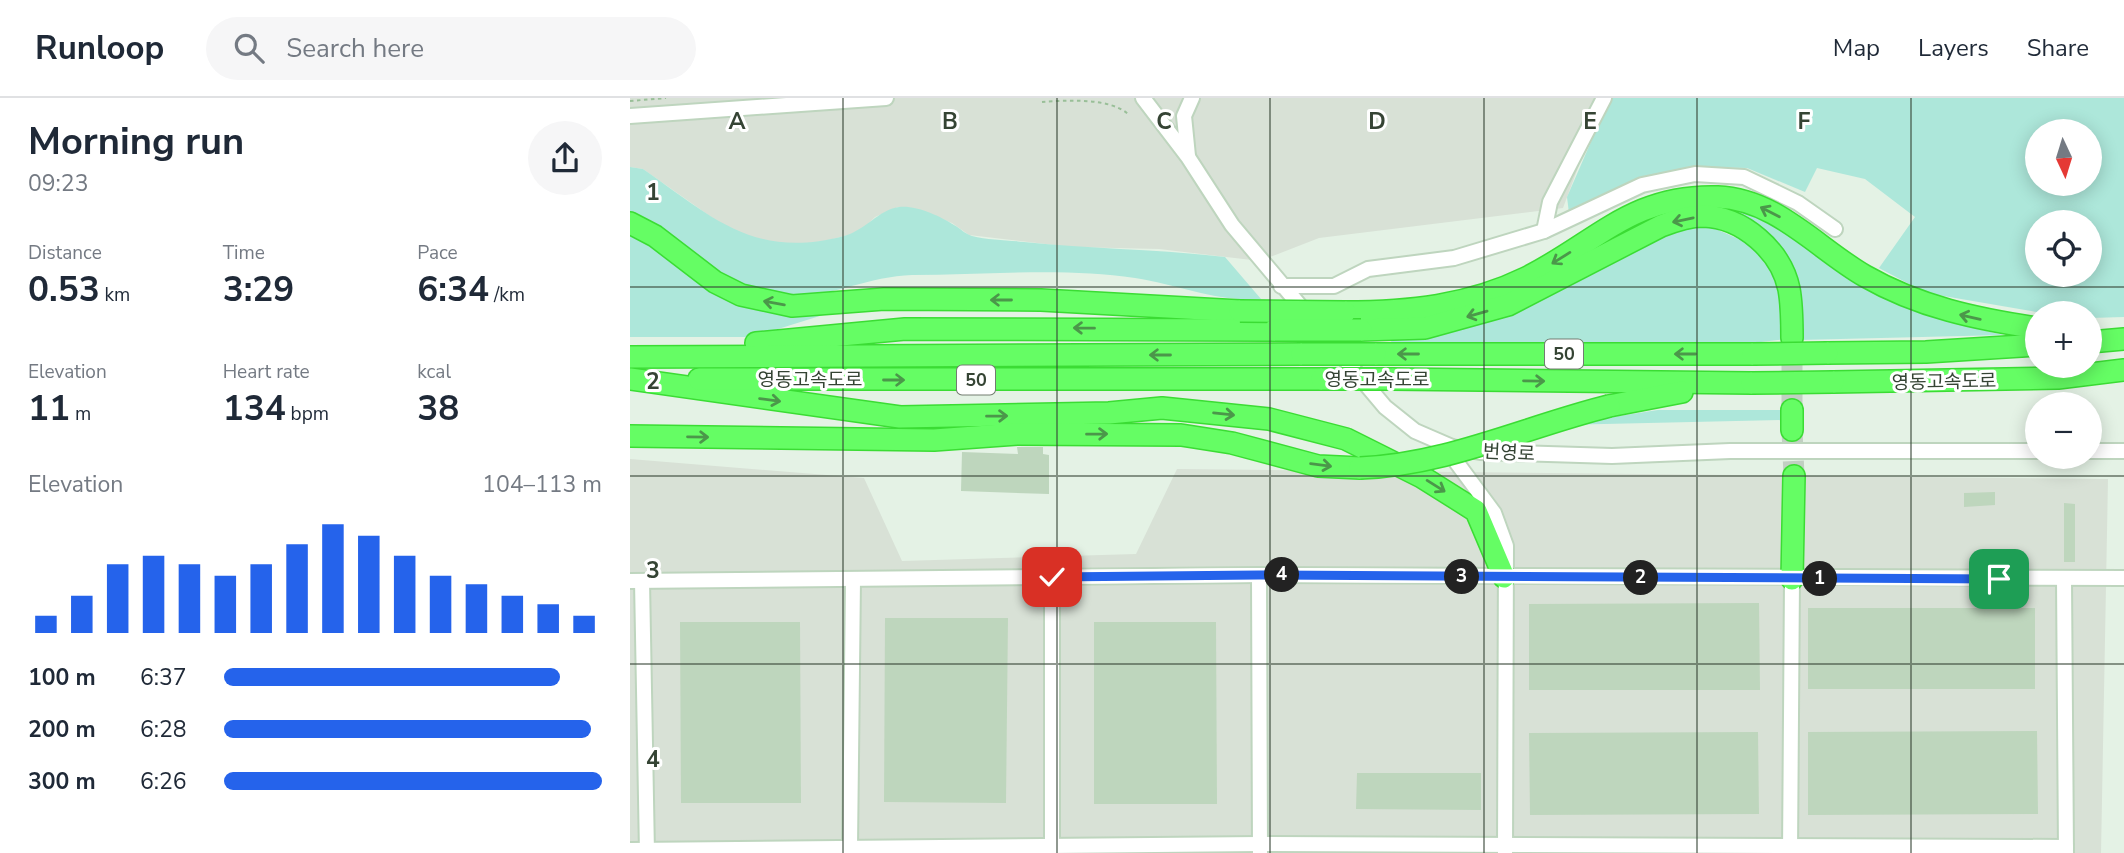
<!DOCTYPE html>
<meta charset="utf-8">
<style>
body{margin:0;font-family:"Nunito Sans","Noto Sans KR",sans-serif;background:#f6f6f7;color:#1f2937;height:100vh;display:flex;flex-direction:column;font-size:26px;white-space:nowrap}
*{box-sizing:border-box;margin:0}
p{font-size:23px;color:#747a83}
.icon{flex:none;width:38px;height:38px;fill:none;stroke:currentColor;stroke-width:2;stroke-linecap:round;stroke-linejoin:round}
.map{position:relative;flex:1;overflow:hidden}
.details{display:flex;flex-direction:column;background:#fff;width:630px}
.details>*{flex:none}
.needle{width:46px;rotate:176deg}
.tools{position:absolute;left:1395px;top:21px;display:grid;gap:14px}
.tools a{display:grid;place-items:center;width:77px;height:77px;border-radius:50%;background:#fff;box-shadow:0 4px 18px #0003;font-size:35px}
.pin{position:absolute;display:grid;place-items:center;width:60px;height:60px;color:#fff;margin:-30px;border-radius:14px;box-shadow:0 4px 10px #0006}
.km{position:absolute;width:35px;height:35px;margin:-18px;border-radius:50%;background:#222;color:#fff;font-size:19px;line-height:35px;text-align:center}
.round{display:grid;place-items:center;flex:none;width:74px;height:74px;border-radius:37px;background:#f6f6f7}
.overview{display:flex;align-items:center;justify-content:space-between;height:119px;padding:0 28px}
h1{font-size:38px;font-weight:700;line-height:52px}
.figures{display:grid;grid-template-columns:repeat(3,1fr);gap:10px;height:119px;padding:7px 28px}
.figures div{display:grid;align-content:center}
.figures b{font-size:35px;font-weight:700}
.figures small{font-size:19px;font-weight:400}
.figures p{font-size:19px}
.chart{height:196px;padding:14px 28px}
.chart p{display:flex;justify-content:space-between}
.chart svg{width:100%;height:126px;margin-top:7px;stroke:#2563eb;stroke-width:6}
ul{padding:0 28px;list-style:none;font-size:23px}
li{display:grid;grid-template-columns:112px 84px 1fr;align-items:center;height:52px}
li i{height:18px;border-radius:9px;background:#2563eb}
header{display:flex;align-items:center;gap:42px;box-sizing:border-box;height:98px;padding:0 35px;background:#fff;border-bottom:2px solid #e0e1e3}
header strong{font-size:33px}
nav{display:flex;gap:38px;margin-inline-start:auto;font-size:24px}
.search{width:490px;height:63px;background:#f6f6f7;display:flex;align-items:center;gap:18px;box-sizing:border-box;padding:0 24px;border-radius:38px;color:#747a83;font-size:26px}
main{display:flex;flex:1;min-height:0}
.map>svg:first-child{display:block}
.industrial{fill:#d8e1d6}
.green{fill:#ade7da;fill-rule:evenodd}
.building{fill:#bed6bd}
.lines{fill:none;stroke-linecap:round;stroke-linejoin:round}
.highway-tunnel{stroke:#c1cfc2;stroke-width:21;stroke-dasharray:21 10;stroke-linecap:butt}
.minor-casing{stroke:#bed5be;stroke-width:18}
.highway-casing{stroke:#3bdc34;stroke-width:24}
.path{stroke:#99bf98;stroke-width:2;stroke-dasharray:3.5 3.5;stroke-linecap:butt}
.minor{stroke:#fff;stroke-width:14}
.highway{stroke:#65fd64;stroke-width:21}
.highway-bridge-casing{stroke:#3bdc34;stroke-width:24;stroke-linecap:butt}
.highway-bridge{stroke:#65fd64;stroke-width:21}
.oneway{stroke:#4b974a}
.route-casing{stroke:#fff;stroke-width:14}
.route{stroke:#2563eb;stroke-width:9}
.grid{fill:none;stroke:#354434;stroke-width:2;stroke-opacity:0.55}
.labels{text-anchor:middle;stroke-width:6;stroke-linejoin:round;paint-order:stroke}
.shield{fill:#fff;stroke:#727c71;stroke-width:2}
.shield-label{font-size:18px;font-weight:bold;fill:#354434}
.street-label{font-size:19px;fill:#354434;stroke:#fff}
.grid-label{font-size:23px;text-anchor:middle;font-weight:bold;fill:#354434;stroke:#fff;stroke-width:6;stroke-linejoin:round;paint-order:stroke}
</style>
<header>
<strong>Runloop</strong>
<div class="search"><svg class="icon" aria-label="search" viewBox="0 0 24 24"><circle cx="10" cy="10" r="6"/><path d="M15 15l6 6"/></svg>Search here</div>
<nav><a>Map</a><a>Layers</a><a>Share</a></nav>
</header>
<main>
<section class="details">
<div class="overview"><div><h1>Morning run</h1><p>09:23</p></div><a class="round"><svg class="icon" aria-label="share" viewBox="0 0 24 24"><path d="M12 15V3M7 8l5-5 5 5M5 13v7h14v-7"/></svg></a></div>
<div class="figures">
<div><p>Distance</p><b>0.53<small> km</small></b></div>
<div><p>Time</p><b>3:29</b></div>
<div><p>Pace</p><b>6:34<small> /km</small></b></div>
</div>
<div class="figures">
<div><p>Elevation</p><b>11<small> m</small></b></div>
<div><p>Heart rate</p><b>134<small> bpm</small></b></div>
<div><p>kcal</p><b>38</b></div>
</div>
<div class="chart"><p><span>Elevation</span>104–113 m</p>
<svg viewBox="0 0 160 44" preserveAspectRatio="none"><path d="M5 44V38M15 44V31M25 44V20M35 44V17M45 44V20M55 44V24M65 44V20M75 44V13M85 44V6M95 44V10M105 44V17M115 44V24M125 44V27M135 44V31M145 44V34M155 44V38"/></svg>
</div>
<ul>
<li><b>100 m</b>6:37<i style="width:89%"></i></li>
<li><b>200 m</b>6:28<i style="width:97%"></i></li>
<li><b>300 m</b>6:26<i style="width:100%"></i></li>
</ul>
</section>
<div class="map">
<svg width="1494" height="755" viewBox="0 0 1494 755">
<rect width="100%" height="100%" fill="#e4f2e5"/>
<!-- industrial -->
<g class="industrial">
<path d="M0,0H974L933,110L689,140L630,163L529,151L441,149L339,137L322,125L290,112L268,109L245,119L230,134L195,143L164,147L127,141L94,128L13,71L0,69Z"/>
<path d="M0,361L234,380L272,463L506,456L547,371L1478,381L1471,755H0Z"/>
</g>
<!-- green -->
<g class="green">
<path d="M980,0H1494V219L1460,220V215H1412L1296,195L1249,170L1285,119L1235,81L1187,70L1175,94L1117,70L1063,69L1007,80L939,115L937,99ZM1407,33H1460V86H1407ZM1407,124H1460V177H1407Z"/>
<path d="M0,69L13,71C82,119 124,162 214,138C236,132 248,112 269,109C286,107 310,118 324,127C330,130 335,136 342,138C358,142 377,142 394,144C461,151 528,151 595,159L631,201C586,204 549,187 505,180C433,169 355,177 282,177C232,178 181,210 130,196C80,182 41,146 0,115Z"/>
<path d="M1099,110C1151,124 1188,161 1233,187C1278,213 1324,226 1374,237L1169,242L1165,182L1097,118Z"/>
<path d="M1057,128H1079L1129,150L1153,190L1155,241L1131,244L761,245L762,240Z"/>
<path d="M0,135L148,213L193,217L122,239H0Z"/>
<path d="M1028,312H1154V322L930,327Z"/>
</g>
<!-- building -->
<g class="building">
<path d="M387,349H413V356L419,357V396L331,393L332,354L388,356Z"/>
<path d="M1365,394V407L1334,409V395Z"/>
<path d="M1434,405L1445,406V464H1434Z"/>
<path d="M1129,505L1130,592H899V506Z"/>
<rect x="1178" y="510" width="227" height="81"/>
<path d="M255,520H378L376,705L254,704Z"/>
<path d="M50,524H170L171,705H51Z"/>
<path d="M464,524H586L587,706H464Z"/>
<path d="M1407,633L1408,716L1178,717V634Z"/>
<path d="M1128,634L1129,716L900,717L899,635Z"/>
<path d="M727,675H851V712L726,711Z"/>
</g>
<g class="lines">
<!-- highway-tunnel -->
<g class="highway-tunnel">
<path d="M1162,312V240"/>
<path d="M1162,332L1164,378"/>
</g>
<!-- minor casing -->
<g class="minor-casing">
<g id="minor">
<path d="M513,0L558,59L602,127L755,309L785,333L822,349L850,354L982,358L1100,353H1407"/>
<path d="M0,18L256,0"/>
<path d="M558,58L554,18L562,0"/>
<path d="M914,133L920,104L974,0"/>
<path d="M651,188H704L738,171L824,160L914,133L1012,87L1065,76L1114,79L1168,105L1205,131"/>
<path d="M822,349L827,365L864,415L876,448L875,754"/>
<path d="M1460,353H1494"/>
<path d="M629,477L630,755"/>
<path d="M1434,481L1436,755"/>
<path d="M0,483L629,477L1494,480"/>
<path d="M12,483L17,755"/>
<path d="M422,748V479"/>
<path d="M220,750L223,481"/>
<path d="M0,752L630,746L1436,749"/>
<path d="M1160,755L1162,481"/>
</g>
</g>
<!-- highway casing -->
<g class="highway-casing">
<g id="highway">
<path d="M0,125L25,138L85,184L111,197L162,208L254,201L411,202L610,213"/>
<path d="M715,214C778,214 839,208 896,180C966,145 1002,96 1088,99C1146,101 1188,151 1235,178C1289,209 1347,221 1407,230"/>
<path d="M731,232L795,230L878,207L1031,128C1044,123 1058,118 1073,118C1113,119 1151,153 1159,191C1162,207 1162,224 1162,240"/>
<path d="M1460,244L1494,241"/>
<path d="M126,245L275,231L645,232"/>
<path d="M1197,255L1296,254L1407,247"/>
<path d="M745,256H1123"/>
<path d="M0,259L672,256"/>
<path d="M0,281L270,319L479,315L532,310L639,321L716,341L792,379L846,413L874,479"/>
<path d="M69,281H692"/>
<path d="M762,281L1122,285"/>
<path d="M1203,284L1428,280L1494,272"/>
<path d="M979,308L1052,294"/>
<path d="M1162,312V332"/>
<path d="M0,338L304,342L387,336L551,337L602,345L688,368L730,370"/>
<path d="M1162,481L1164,378"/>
</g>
</g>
<!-- path -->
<g class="path">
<path d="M0,3L36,0"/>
<path d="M412,4C439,2 480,0 498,16"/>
</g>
<!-- minor -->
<use href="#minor" class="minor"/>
<!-- highway -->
<use href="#highway" class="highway"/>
<!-- highway-bridge casing -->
<g class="highway-bridge-casing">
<g id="highway-bridge">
<path d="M610,213L715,214"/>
<path d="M645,232H731"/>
<path d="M672,256H745"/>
<path d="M1123,256L1197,255"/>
<path d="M692,281H762"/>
<path d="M1122,285L1203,284"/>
<path d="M730,370C816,367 895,329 979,308"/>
</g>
</g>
<!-- highway-bridge -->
<use href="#highway-bridge" class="highway-bridge"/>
</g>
<!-- one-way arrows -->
<defs><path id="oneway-shaft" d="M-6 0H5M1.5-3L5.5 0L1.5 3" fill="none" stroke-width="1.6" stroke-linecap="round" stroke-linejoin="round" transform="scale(1.75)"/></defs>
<g class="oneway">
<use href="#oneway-shaft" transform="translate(1140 114) rotate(-153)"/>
<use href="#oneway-shaft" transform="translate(1053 122) rotate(168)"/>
<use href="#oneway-shaft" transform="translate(931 160) rotate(148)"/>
<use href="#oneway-shaft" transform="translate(371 202) rotate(-180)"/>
<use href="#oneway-shaft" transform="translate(144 205) rotate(-170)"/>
<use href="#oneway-shaft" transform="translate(847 216) rotate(164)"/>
<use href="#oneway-shaft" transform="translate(1340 219) rotate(-167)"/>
<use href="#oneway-shaft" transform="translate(454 230) rotate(-179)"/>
<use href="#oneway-shaft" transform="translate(778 256) rotate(180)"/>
<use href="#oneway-shaft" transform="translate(1055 256) rotate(180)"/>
<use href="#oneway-shaft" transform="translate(530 257) rotate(180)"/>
<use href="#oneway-shaft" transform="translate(264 282)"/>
<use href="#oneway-shaft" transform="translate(904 283) rotate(1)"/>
<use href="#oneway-shaft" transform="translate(140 302) rotate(8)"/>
<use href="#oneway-shaft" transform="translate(594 316) rotate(6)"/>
<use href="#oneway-shaft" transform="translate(367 318) rotate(-1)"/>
<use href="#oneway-shaft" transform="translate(467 336) rotate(-1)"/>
<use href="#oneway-shaft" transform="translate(68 339) rotate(1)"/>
<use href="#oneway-shaft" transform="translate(691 367) rotate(7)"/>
<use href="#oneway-shaft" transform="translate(806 388) rotate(32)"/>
</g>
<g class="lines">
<!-- route casing -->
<g class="route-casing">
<path id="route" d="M422,479L629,477L1369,481"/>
</g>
<!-- route -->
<use href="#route" class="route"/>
</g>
<!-- grid -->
<path class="grid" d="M213,0V755M427,0V755M640,0V755M854,0V755M1067,0V755M1281,0V755M0,189H1494M0,378H1494M0,566H1494"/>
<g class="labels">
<!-- shield labels -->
<g class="shield">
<rect x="915" y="241.5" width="38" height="29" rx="5"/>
<rect x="327" y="267.5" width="38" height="29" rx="5"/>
</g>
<g class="shield-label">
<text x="934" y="262">50</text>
<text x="346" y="288">50</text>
</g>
<!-- street labels -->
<g class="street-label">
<text x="180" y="288">영동고속도로</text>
<text x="747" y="288">영동고속도로</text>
<text transform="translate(1314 283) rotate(-1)" y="7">영동고속도로</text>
<text transform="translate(879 354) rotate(3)" y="7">번영로</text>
</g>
</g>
<g class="grid-label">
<text x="107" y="31">A</text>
<text x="320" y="31">B</text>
<text x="534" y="31">C</text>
<text x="747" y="31">D</text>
<text x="960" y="31">E</text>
<text x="1174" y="31">F</text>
<text x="23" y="102">1</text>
<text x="23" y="291">2</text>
<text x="23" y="480">3</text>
<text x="23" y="669">4</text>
</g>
</svg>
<div class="tools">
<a><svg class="needle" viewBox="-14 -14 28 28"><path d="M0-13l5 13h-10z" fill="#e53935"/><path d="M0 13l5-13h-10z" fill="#747a83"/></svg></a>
<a><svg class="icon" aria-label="locate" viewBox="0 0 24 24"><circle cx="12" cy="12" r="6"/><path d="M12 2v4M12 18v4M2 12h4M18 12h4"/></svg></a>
<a>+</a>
<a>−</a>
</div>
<div class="pin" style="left:1369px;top:481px;background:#1e9e55"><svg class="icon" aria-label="arrive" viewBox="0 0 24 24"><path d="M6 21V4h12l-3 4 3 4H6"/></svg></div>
<div class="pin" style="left:422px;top:479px;background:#d93025"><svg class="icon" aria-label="check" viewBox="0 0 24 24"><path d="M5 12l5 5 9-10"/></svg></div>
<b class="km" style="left:1190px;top:481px">1</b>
<b class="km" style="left:1011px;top:480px">2</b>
<b class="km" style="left:832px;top:479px">3</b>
<b class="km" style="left:652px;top:477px">4</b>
</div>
</main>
